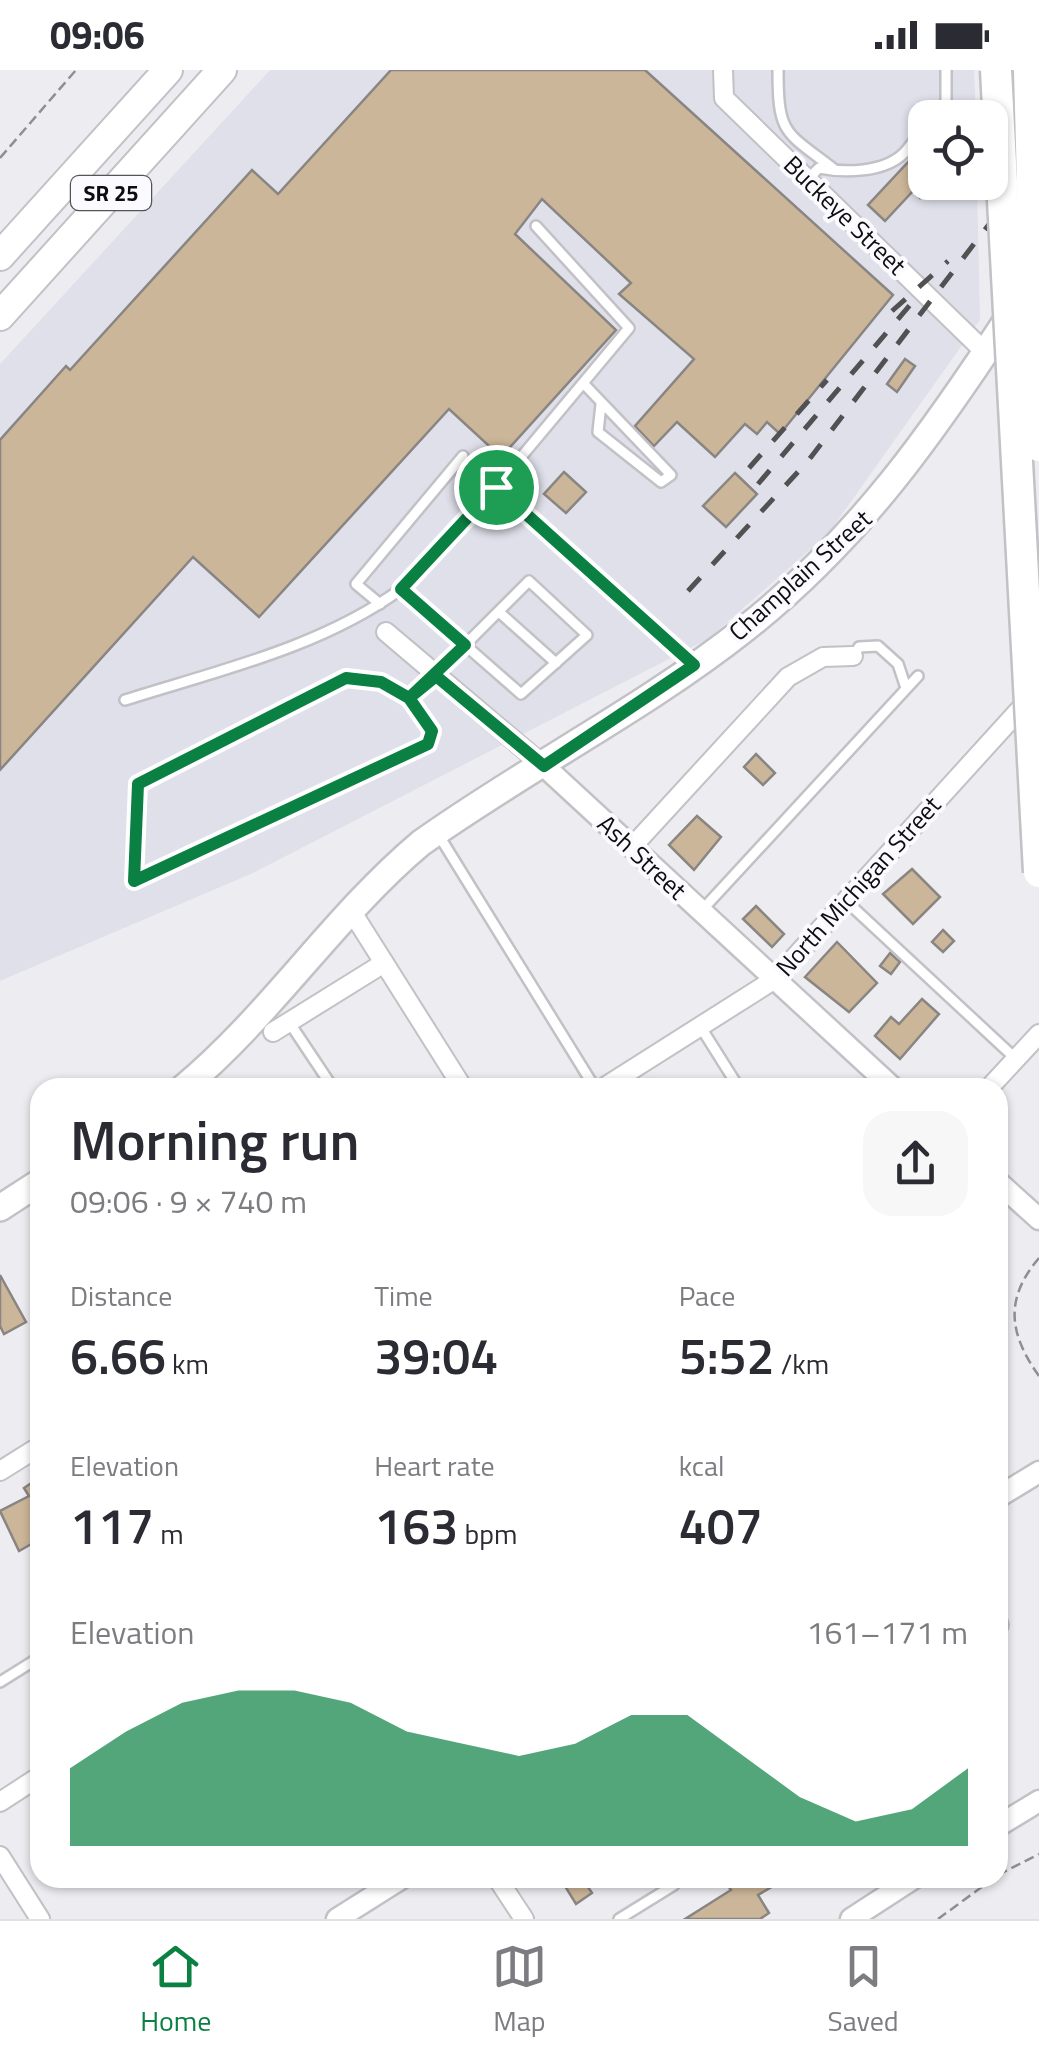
<!DOCTYPE html>
<meta charset="utf-8">
<style>
body{margin:0;font-family:"Titillium Web",sans-serif;background:#f7f7f7;color:#2b2b33;height:100vh;display:flex;flex-direction:column;font-size:38px;white-space:nowrap}
*{box-sizing:border-box;margin:0}
p{font-size:32px;color:#7c7c81}
.icon{flex:none;width:55px;height:55px;fill:none;stroke:currentColor;stroke-width:2;stroke-linecap:round;stroke-linejoin:round}
.map{position:relative;flex:1;overflow:hidden}
.side{position:absolute;left:30px;top:1008px;width:978px;height:810px;display:flex;flex-direction:column;background:#fff;border-radius:30px;box-shadow:0 2px 8px #0004}
.side>*{flex:none}
.controls{position:absolute;left:908px;top:30px;display:grid;gap:20px}
.controls a{display:grid;place-items:center;width:100px;height:100px;border-radius:20px;background:#fff;box-shadow:0 2px 8px #0004;font-size:50px}
.pin{position:absolute;display:grid;place-items:center;width:85px;height:85px;color:#fff;margin:-42px;border:5px solid #fff;border-radius:50%;box-shadow:0 2px 10px #0007}
.round{display:grid;place-items:center;flex:none;width:105px;height:105px;border-radius:30px;background:#f7f7f7}
.head{display:flex;align-items:center;justify-content:space-between;height:170px;padding:0 40px}
h1{font-size:55px;font-weight:600;line-height:75px}
.stats{display:grid;grid-template-columns:repeat(3,1fr);gap:15px;height:170px;padding:10px 40px}
.stats div{display:grid;align-content:center}
.stats b{font-size:50px;font-weight:600}
.stats small{font-size:28px;font-weight:400}
.stats p{font-size:28px}
.chart{height:280px;padding:20px 40px}
.chart p{display:flex;justify-content:space-between}
.chart svg{width:100%;height:180px;margin-top:10px;fill:#0b8043;opacity:.7}
.status{display:flex;justify-content:space-between;align-items:center;height:70px;padding:0 50px;background:#fff;direction:ltr}
.status svg{height:28px;fill:currentColor}
.dock{display:flex;justify-content:space-around;align-items:center;height:140px;border-top:2px solid #e1e1e2;background:#fff;font-size:28px;color:#7c7c81}
.dock a{display:grid;justify-items:center;gap:5px}
.dock .on{color:#0b8043}
.map>svg:first-child{display:block}
.built{fill:#e0e0eb}
.building{fill:#ccb699;stroke:#888582;stroke-width:2.5}
.lines{fill:none;stroke-linecap:round;stroke-linejoin:round}
.service-casing{stroke:#c1c1c6;stroke-width:14}
.minor-casing{stroke:#c1c1c6;stroke-width:22}
.tertiary-casing{stroke:#c1c1c6;stroke-width:25}
.secondary-casing{stroke:#c1c1c6;stroke-width:30}
.primary-casing{stroke:#c1c1c6;stroke-width:32}
.path{stroke:#8f8f92;stroke-width:2.5;stroke-dasharray:10 5;stroke-linecap:butt}
.service{stroke:#fff;stroke-width:9}
.minor{stroke:#fff;stroke-width:18}
.tertiary{stroke:#fff;stroke-width:20}
.secondary{stroke:#fff;stroke-width:25}
.primary{stroke:#fff;stroke-width:28}
.rail{stroke:#515153;stroke-width:5;stroke-dasharray:18 18;stroke-linecap:butt}
.motorway-bridge-casing{stroke:#c1c1c6;stroke-width:35;stroke-linecap:butt}
.motorway-bridge{stroke:#fff;stroke-width:30}
.route-casing{stroke:#fff;stroke-width:20}
.route{stroke:#0b8043;stroke-width:12}
.labels{text-anchor:middle;stroke-width:8;stroke-linejoin:round;paint-order:stroke}
.shield{fill:#fafaff;stroke:#545456;stroke-width:2.5}
.shield-label{font-size:22px;font-weight:bold;fill:#0d0d0e}
.street-label{font-size:25px;fill:#0d0d0e;stroke:#fafaff}
</style>
<div class="status"><b>09:06</b><svg viewBox="0 0 49 12"><path d="M0 12V9h3v3zM5 12V6h3v6zM10 12V3h3v9zM15 12V0h3v12zM26 1h20v11H26zM47 4h2v5h-2z"/></svg></div>
<div class="map">
<svg width="1039" height="1849" viewBox="0 0 1039 1849">
<rect width="100%" height="100%" fill="#ededf1"/>
<!-- built -->
<path class="built" d="M270,0H974L976,47L925,48V112L977,113L980,250L828,464L708,569L253,803L0,911V294Z"/>
<!-- building -->
<g class="building">
<path d="M391,0H645L893,225L780,364L767,352L757,364L745,354L715,387L677,352L654,376L635,356L694,289L619,224L631,213L542,129L515,164L616,260L501,387L449,339L259,547L193,487L0,700V370L66,296L70,300L252,100L278,124Z"/>
<path d="M925,74V112H934L920,128L913,121L885,151L868,135Z"/>
<path d="M905,289L915,296L897,322L887,314Z"/>
<path d="M564,402L586,422L566,443L544,424Z"/>
<path d="M735,403L757,424L726,457L703,436Z"/>
<path d="M756,684L775,703L763,715L744,697Z"/>
<path d="M697,746L721,767L694,800L669,775Z"/>
<path d="M912,799L940,827L913,854L883,824Z"/>
<path d="M756,836L784,864L772,877L743,849Z"/>
<path d="M943,860L954,871L943,882L932,872Z"/>
<path d="M837,872L877,913L849,942L805,907Z"/>
<path d="M890,883L900,892L891,904L880,896Z"/>
<path d="M922,929L939,944L900,989L875,966L891,947L899,954Z"/>
<path d="M0,1205L26,1252L4,1264L0,1256Z"/>
<path d="M40,1407V1469L19,1481L0,1441L29,1426L24,1418Z"/>
<path d="M560,1808H582L592,1823L576,1834Z"/>
<path d="M723,1808H787L758,1825L769,1843L760,1849H685L731,1820Z"/>
</g>
<g class="lines">
<!-- service casing -->
<g class="service-casing">
<g id="service">
<path d="M778,0C778,66 785,61 835,100"/>
<path d="M946,0V48"/>
<path d="M808,109L819,98C844,103 884,103 904,83C912,75 916,65 925,60"/>
<path d="M584,314L671,405L661,412L598,362L601,334"/>
<path d="M496,417L629,258L536,156"/>
<path d="M529,511L587,565L521,624L465,575Z"/>
<path d="M380,534L356,514L463,386"/>
<path d="M499,542L556,593"/>
<path d="M854,586L859,577L878,576L898,594L906,618"/>
<path d="M435,603L465,575L401,519L496,417L693,594"/>
<path d="M409,628L432,661L428,674L134,811L139,714L157,702L346,608L381,611L409,628L436,606"/>
<path d="M125,630C217,601 322,577 401,519"/>
<path d="M438,764L595,1018"/>
<path d="M846,831L1016,989"/>
<path d="M703,839L918,606"/>
<path d="M289,952L333,1018"/>
<path d="M700,956L739,1018"/>
<path d="M0,1612L40,1587"/>
<path d="M619,1849L674,1815"/>
</g>
</g>
<!-- minor casing -->
<g class="minor-casing">
<g id="minor">
<path d="M723,0L724,28L986,283"/>
<path d="M386,562L544,696"/>
<path d="M631,778L788,607L823,587L853,586"/>
<path d="M352,842L463,1018"/>
<path d="M273,962L384,893"/>
<path d="M603,1018L775,909L1031,627"/>
<path d="M989,1018L1039,964"/>
<path d="M0,1401L40,1376"/>
<path d="M998,1553L999,1555"/>
<path d="M0,1732L40,1706"/>
<path d="M0,1786L40,1849"/>
<path d="M497,1808L524,1849"/>
</g>
</g>
<!-- tertiary casing -->
<g class="tertiary-casing">
<g id="tertiary">
<path d="M544,696L893,1018"/>
<path d="M998,1112L1039,1149"/>
<path d="M998,1427L1039,1402"/>
<path d="M998,1756L1039,1731"/>
<path d="M337,1849L402,1808"/>
<path d="M851,1849L914,1808"/>
</g>
</g>
<!-- secondary casing -->
<g class="secondary-casing">
<g id="secondary">
<path d="M183,1018C271,945 334,846 421,773C526,698 644,639 746,558C860,468 935,360 1014,239"/>
<path d="M0,1138L40,1112"/>
</g>
</g>
<!-- primary casing -->
<g class="primary-casing">
<g id="primary">
<path d="M0,186L168,0"/>
<path d="M0,246L222,0"/>
</g>
</g>
<!-- path -->
<g class="path">
<path d="M0,88L76,0"/>
<path d="M1039,1188C1004,1229 1009,1264 1039,1306"/>
<path d="M998,1805L1039,1784"/>
<path d="M938,1849L994,1808"/>
</g>
<!-- service -->
<use href="#service" class="service"/>
<!-- minor -->
<use href="#minor" class="minor"/>
<!-- tertiary -->
<use href="#tertiary" class="tertiary"/>
<!-- secondary -->
<use href="#secondary" class="secondary"/>
<!-- primary -->
<use href="#primary" class="primary"/>
<!-- rail -->
<g class="rail">
<path d="M892,241L948,191"/>
<path d="M749,398L827,310"/>
<path d="M758,414L910,235"/>
<path d="M688,521L808,391L1039,89"/>
</g>
<!-- motorway-bridge casing -->
<g class="motorway-bridge-casing">
<g id="motorway-bridge">
<path d="M996,0L1039,802"/>
<path d="M1029,0L1039,376"/>
</g>
</g>
<!-- motorway-bridge -->
<use href="#motorway-bridge" class="motorway-bridge"/>
</g>
<g class="lines">
<!-- route casing -->
<g class="route-casing">
<path id="route" d="M496,417L401,519L465,575L409,628L381,612L346,608L138,714L134,811L428,674L432,661L409,628L436,606L544,696L694,595L496,417"/>
</g>
<!-- route -->
<use href="#route" class="route"/>
</g>
<g class="labels">
<!-- shield labels -->
<rect class="shield" x="71" y="106" width="80" height="34" rx="8"/>
<g class="shield-label">
<text x="111" y="131">SR 25</text>
</g>
<!-- street labels -->
<g class="street-label">
<text transform="translate(845 145) rotate(44)" y="9">Buckeye Street</text>
<text transform="translate(800 505) rotate(-42)" y="9">Champlain Street</text>
<text transform="translate(642 787) rotate(43)" y="9">Ash Street</text>
<text transform="translate(858 816) rotate(-48)" y="9">North Michigan Street</text>
</g>
</g>
</svg>
<div class="controls">
<a><svg class="icon" aria-label="locate" viewBox="0 0 24 24"><circle cx="12" cy="12" r="6"/><path d="M12 2v4M12 18v4M2 12h4M18 12h4"/></svg></a>
</div>
<div class="pin" style="left:496px;top:417px;background:#1e9e55"><svg class="icon" aria-label="arrive" viewBox="0 0 24 24"><path d="M6 21V4h12l-3 4 3 4H6"/></svg></div>
<section class="side">
<div class="head"><div><h1>Morning run</h1><p>09:06 · 9 × 740 m</p></div><a class="round"><svg class="icon" aria-label="share" viewBox="0 0 24 24"><path d="M12 15V3M7 8l5-5 5 5M5 13v7h14v-7"/></svg></a></div>
<div class="stats">
<div><p>Distance</p><b>6.66<small> km</small></b></div>
<div><p>Time</p><b>39:04</b></div>
<div><p>Pace</p><b>5:52<small> /km</small></b></div>
</div>
<div class="stats">
<div><p>Elevation</p><b>117<small> m</small></b></div>
<div><p>Heart rate</p><b>163<small> bpm</small></b></div>
<div><p>kcal</p><b>407</b></div>
</div>
<div class="chart"><p><span>Elevation</span>161–171 m</p>
<svg viewBox="0 0 160 44" preserveAspectRatio="none"><path d="M0 44V25L10 16L20 9L30 6L40 6L50 9L60 16L70 19L80 22L90 19L100 12L110 12L120 22L130 32L140 38L150 35L160 25V44z"/></svg>
</div>
</section>
</div>
<nav class="dock">
<a class="on"><svg class="icon" aria-label="home" viewBox="0 0 24 24"><path d="M3 11l9-7 9 7M6 9v11h12V9"/></svg>Home</a>
<a><svg class="icon" aria-label="map" viewBox="0 0 24 24"><path d="M3 6l6-2 6 2 6-2v14l-6 2-6-2-6 2zM9 4v14M15 6v14"/></svg>Map</a>
<a><svg class="icon" aria-label="saved" viewBox="0 0 24 24"><path d="M7 4h10v16l-5-4-5 4z"/></svg>Saved</a>
</nav>
